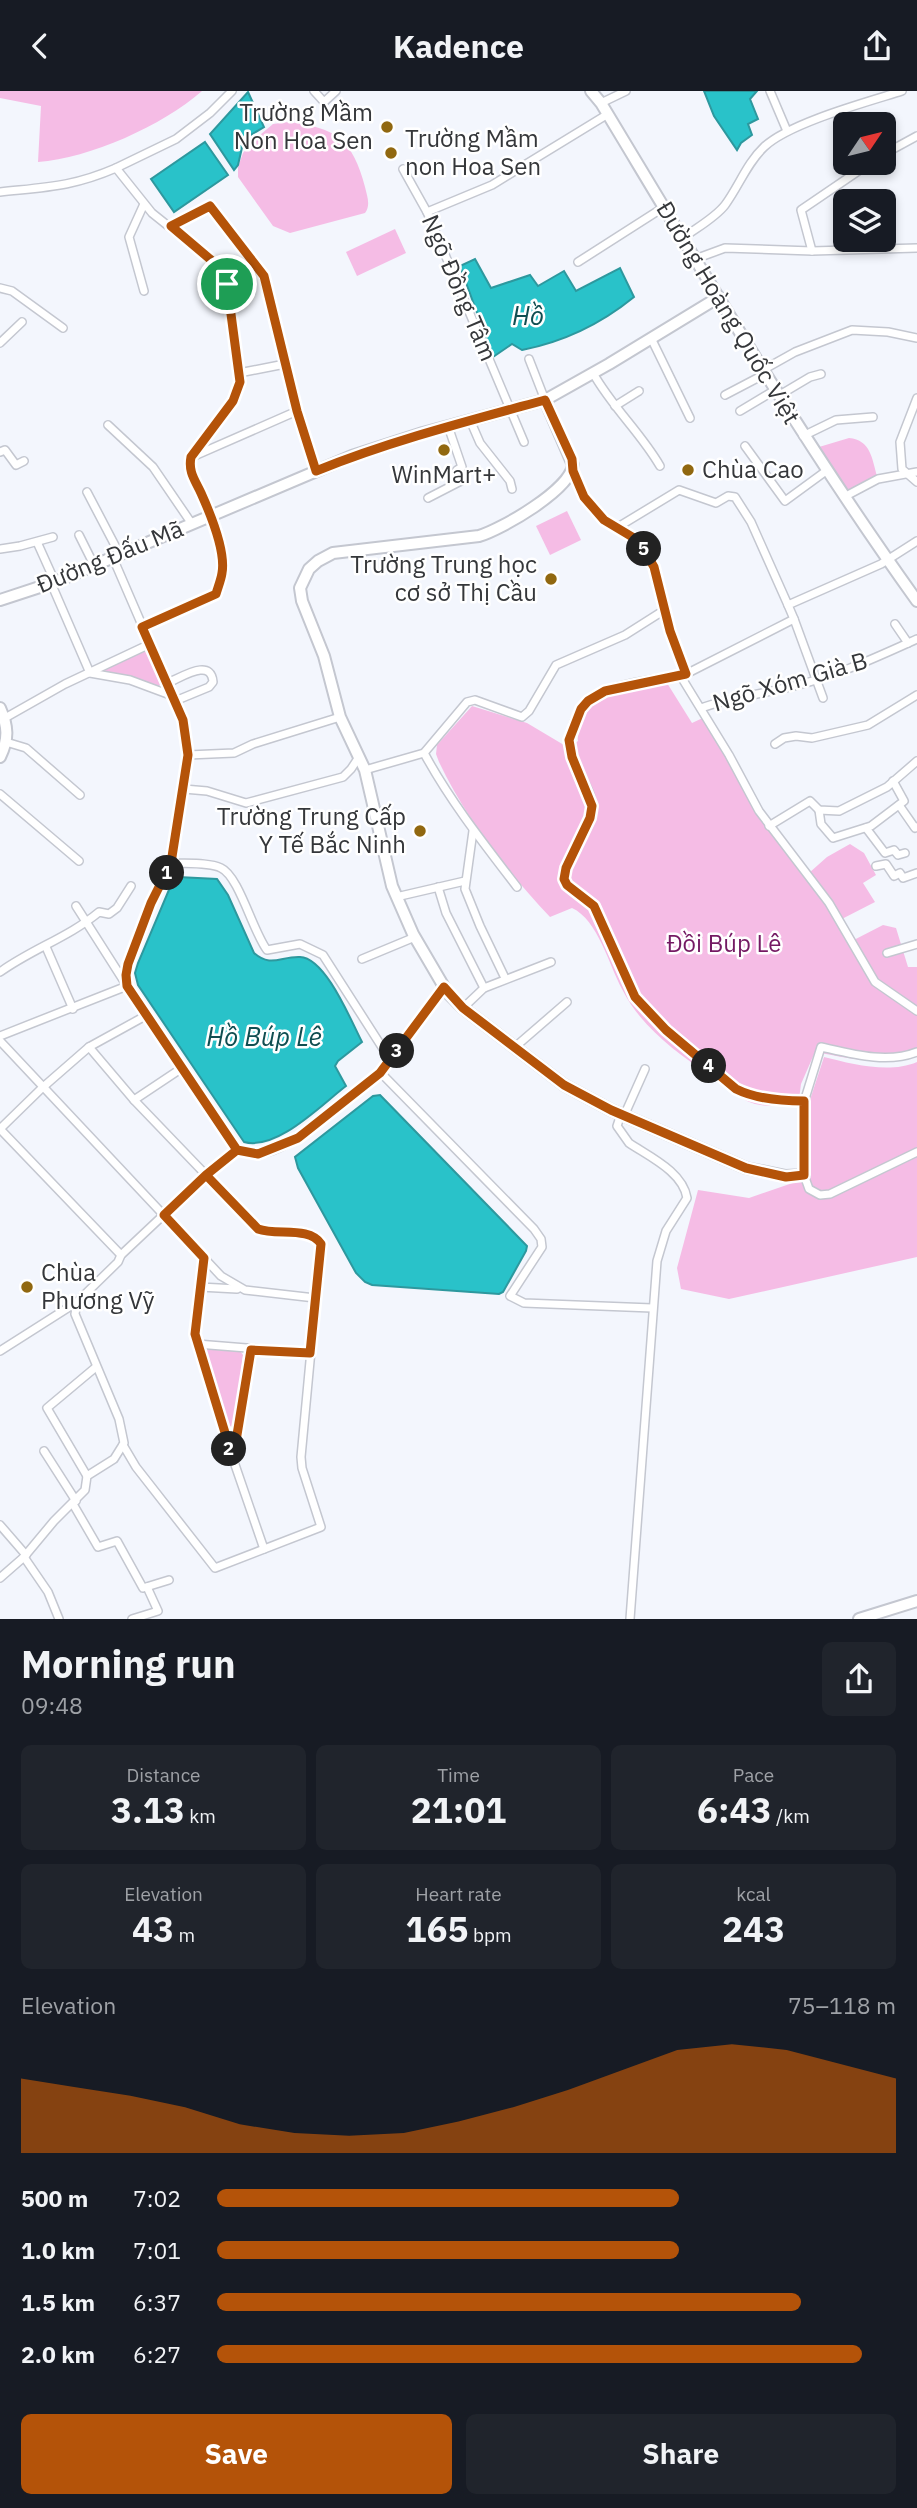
<!DOCTYPE html>
<meta charset="utf-8">
<style>
body{margin:0;font-family:"IBM Plex Sans",sans-serif;background:#20242c;color:#f1f3f6;height:100vh;display:flex;flex-direction:column;font-size:26px;white-space:nowrap}
*{box-sizing:border-box;margin:0}
p{font-size:23px;color:#9ea1a6}
.icon{flex:none;width:38px;height:38px;fill:none;stroke:currentColor;stroke-width:2;stroke-linecap:round;stroke-linejoin:round}
.map{position:relative;height:1528px;overflow:hidden}
.side{display:flex;flex-direction:column;background:#171b24;flex:1}
.side>*{flex:none}
.needle{width:46px;rotate:55deg}
.buttons{position:absolute;left:833px;top:21px;display:grid;gap:14px}
.buttons a{display:grid;place-items:center;width:63px;height:63px;border-radius:10px;background:#171b24;box-shadow:0 4px 10px #0003;font-size:35px}
.pin{position:absolute;display:grid;place-items:center;width:60px;height:60px;color:#fff;margin:-30px;border:4px solid #fff;border-radius:50%;box-shadow:0 2px 7px #0007}
.km{position:absolute;width:35px;height:35px;margin:-18px;border-radius:50%;background:#222;color:#fff;font-size:19px;line-height:35px;text-align:center}
.round{display:grid;place-items:center;flex:none;width:74px;height:74px;border-radius:10px;background:#20242c}
.overview{display:flex;align-items:center;justify-content:space-between;height:119px;padding:0 21px}
h1{font-size:38px;font-weight:700;line-height:52px}
.stats{display:grid;grid-template-columns:repeat(3,1fr);gap:10px;height:119px;padding:7px 21px}
.stats div{display:grid;align-content:center;border-radius:10px;background:#20242c;text-align:center}
.stats b{font-size:35px;font-weight:700}
.stats small{font-size:19px;font-weight:400}
.stats p{font-size:19px}
.chart{height:196px;padding:14px 21px}
.chart p{display:flex;justify-content:space-between}
.chart svg{width:100%;height:126px;margin-top:7px;fill:#b45309;opacity:.7}
.action{display:flex;gap:14px;margin-top:auto;padding:14px 21px}
.action a{flex:1;height:80px;border-radius:10px;background:#b45309;color:#fff;font-size:28px;font-weight:700;line-height:80px;text-align:center}
.action a+a{background:#20242c;color:#f1f3f6}
ul{padding:0 21px;list-style:none;font-size:23px}
li{display:grid;grid-template-columns:112px 84px 1fr;align-items:center;height:52px}
li i{height:18px;border-radius:9px;background:#b45309}
header{display:flex;justify-content:space-between;align-items:center;height:91px;padding:0 21px;background:#171b24;font-size:32px;font-weight:700}
.map>svg:first-child{display:block}
.green{fill:#f5bce5}
.water{fill:#29c2c9;stroke:#2d989e;stroke-width:2}
.lines{fill:none;stroke-linecap:round;stroke-linejoin:round}
.street-casing{stroke:#c4c7d0;stroke-width:10}
.secondary-casing{stroke:#c4c7d0;stroke-width:14}
.street{stroke:#fff;stroke-width:7}
.secondary{stroke:#fff;stroke-width:10}
.route-casing{stroke:#fff;stroke-width:14}
.route{stroke:#b45309;stroke-width:9}
.poi-dot{fill:#916810;stroke:#fff;stroke-width:2.5}
.labels{text-anchor:middle;stroke-width:5;stroke-linejoin:round;paint-order:stroke}
.poi-label{font-size:24px;fill:#35373a;stroke:#fff;text-anchor:end}
.street-label{font-size:24px;fill:#35373a;stroke:#fff}
.park-label{font-size:24px;fill:#741963;stroke:#fff}
.water-label{font-size:26px;font-style:italic;fill:#104e51;stroke:#fff}
</style>
<header><svg class="icon" aria-label="back" viewBox="0 0 24 24"><path d="M15 5l-7 7 7 7"/></svg>Kadence<svg class="icon" aria-label="share" viewBox="0 0 24 24"><path d="M12 15V3M7 8l5-5 5 5M5 13v7h14v-7"/></svg></header>
<div class="map">
<svg width="917" height="1528" viewBox="0 0 917 1528">
<rect width="100%" height="100%" fill="#f3f6fd"/>
<!-- green -->
<g class="green">
<path d="M0,0H202C162,35 90,67 38,71L41,15L0,7Z"/>
<path d="M288,31C335,36 353,49 365,96C367,105 371,114 365,122L290,142L273,135L238,86V76L243,62L254,49L273,33Z"/>
<path d="M395,138L406,162L357,185L346,161Z"/>
<path d="M849,347C871,349 872,368 877,385L847,401L819,356Z"/>
<path d="M567,420L581,449L550,464L536,435Z"/>
<path d="M148,559L162,591L159,595L103,579Z"/>
<path d="M662,584L692,632L707,625L758,719L809,782L827,766L850,753L864,762L876,784L863,792L875,811L836,831L848,852L883,834L896,837L908,876H917V965C885,976 848,967 815,961L801,993L798,1016C784,1015 768,1016 755,1013C738,1008 723,994 709,984C675,960 641,936 622,898C609,874 598,829 572,817L550,826C507,780 466,728 439,671L436,663L437,654L472,615L527,632L569,657L578,650L576,630L583,616L601,598Z"/>
<path d="M824,966C852,973 889,983 917,971V1166L729,1208L681,1198L677,1177L698,1099L749,1107L810,1086L806,1021Z"/>
<path d="M210,1258L240,1260L243,1264L235,1331L232,1336L226,1333L204,1262L206,1259Z"/>
</g>
<!-- water -->
<g class="water">
<path d="M704,0H757L750,8L758,28L748,33L752,44L741,52L737,59L714,25Z"/>
<path d="M248,1L264,36L244,48L238,74L234,79L210,43Z"/>
<path d="M205,51L228,84L174,121L151,88Z"/>
<path d="M475,168L491,197L530,184L538,195L564,180L576,200L620,177L634,206C602,232 563,251 522,259L512,253L493,266L460,175Z"/>
<path d="M178,786L217,788L228,804L254,862C271,877 281,865 300,866C326,867 351,930 362,951L338,970L335,975L346,995C321,1014 277,1060 244,1051L138,894L135,882L138,872L171,794L175,787Z"/>
<path d="M380,1004L527,1155L526,1160L503,1201L499,1203L372,1194L365,1191L356,1182L298,1077L295,1066L373,1005Z"/>
</g>
<g class="lines">
<!-- street casing -->
<g class="street-casing">
<g id="street">
<path d="M314,0L324,11L336,0"/>
<path d="M770,0L787,40"/>
<path d="M601,12L626,0"/>
<path d="M884,63L917,45"/>
<path d="M116,77L176,48L210,22L232,0"/>
<path d="M403,78L427,121L524,351"/>
<path d="M0,101C46,96 72,96 116,77L152,122L217,174L227,193L240,291L233,310L191,366C188,381 195,389 201,402C210,422 226,460 222,482C221,489 218,496 216,503L142,536"/>
<path d="M427,121L492,94L608,23"/>
<path d="M171,135L210,115L264,185L297,320L316,380"/>
<path d="M683,147C696,137 715,127 725,114C739,95 747,72 764,56C789,32 867,11 902,0"/>
<path d="M812,160L801,119L870,72"/>
<path d="M695,168L725,157L812,160L917,157"/>
<path d="M578,171L664,116"/>
<path d="M0,197L12,200L63,237"/>
<path d="M144,200L129,146L144,113"/>
<path d="M651,247L690,327"/>
<path d="M0,252L22,231"/>
<path d="M529,268L545,309"/>
<path d="M763,279L795,261L852,239L888,241L917,247"/>
<path d="M239,282L285,273"/>
<path d="M593,282C612,316 641,342 660,375"/>
<path d="M725,304L765,283"/>
<path d="M778,305L810,286L821,283"/>
<path d="M917,307L900,351L902,378L917,391"/>
<path d="M615,315L639,300"/>
<path d="M740,320L775,299"/>
<path d="M470,329L480,352L510,390L512,398"/>
<path d="M108,334L153,376L192,433"/>
<path d="M803,345L836,329L873,326"/>
<path d="M745,355L785,410L826,380"/>
<path d="M0,361L5,359L16,374L24,370"/>
<path d="M192,366L297,320"/>
<path d="M573,380L584,406L593,419L604,429L639,450L654,476L670,540L686,583L794,528L788,514L881,473L917,450"/>
<path d="M87,401L120,464"/>
<path d="M844,406L878,388L917,381"/>
<path d="M428,407L461,390L457,379L462,376L448,335"/>
<path d="M618,436L679,399L716,412L728,405L735,406L751,431L788,514"/>
<path d="M79,444L94,474"/>
<path d="M37,451L55,491"/>
<path d="M0,458L20,455L53,446"/>
<path d="M113,467L183,629L188,664L171,772L151,812L128,873L126,884L127,895L237,1059C244,1061 250,1064 258,1063C294,1060 351,1005 381,982L388,973L389,967L323,864L300,853L267,859C253,841 239,785 221,777C208,771 186,773 171,772"/>
<path d="M51,492L90,582L130,589L173,605"/>
<path d="M794,528L823,607"/>
<path d="M895,533L908,552"/>
<path d="M686,583C649,591 590,589 574,631C570,644 568,654 573,668C578,683 593,700 592,717C592,731 571,766 565,781C563,801 585,801 594,815C610,839 617,873 630,899C639,916 728,997 745,1003C764,1009 785,1010 804,1011"/>
<path d="M680,584L729,664L759,720L829,812L875,891L917,920"/>
<path d="M167,592C181,587 211,566 213,591L209,596L175,610"/>
<path d="M701,617C729,607 756,604 785,597C830,588 875,567 917,548"/>
<path d="M5,627L65,593L150,553"/>
<path d="M6,651L26,657L80,704"/>
<path d="M775,653L784,647L796,645L812,647L868,634L917,604"/>
<path d="M424,662C450,710 484,753 517,796"/>
<path d="M188,664L234,662L253,653L340,626"/>
<path d="M365,679L424,662L467,611L475,609L522,626L529,620L556,574L625,544L666,518"/>
<path d="M184,698L207,700L246,712L343,686L351,678L359,666"/>
<path d="M0,703L79,770"/>
<path d="M899,714L915,737L917,736"/>
<path d="M819,719L821,733L833,747L871,735L904,710L893,690"/>
<path d="M769,735L810,710L819,719L839,720L887,696L917,670"/>
<path d="M866,737L885,762L894,759L898,764L905,762"/>
<path d="M473,740L465,798L480,835L505,887"/>
<path d="M876,775L886,773L894,785L900,782L903,787L917,782"/>
<path d="M438,796L446,822L484,897"/>
<path d="M396,806L465,790"/>
<path d="M46,856L73,918"/>
<path d="M887,862L917,853"/>
<path d="M362,868L415,846"/>
<path d="M0,881C32,858 69,846 99,821L109,823L117,817L131,795"/>
<path d="M463,917L484,897L551,871"/>
<path d="M0,945L127,895L76,815"/>
<path d="M0,950L221,1185L245,1199L315,1207"/>
<path d="M89,956L134,1009L258,1138C277,1145 309,1135 321,1153L301,1366L302,1377L321,1436L215,1477L136,1376L123,1354"/>
<path d="M515,956L567,911"/>
<path d="M917,961C887,973 852,963 821,956L804,1011V1084L809,1098L820,1104L830,1103L917,1061"/>
<path d="M388,972L444,896"/>
<path d="M381,982L534,1138L541,1148L542,1156L510,1205L524,1212L652,1217"/>
<path d="M134,1009L182,977"/>
<path d="M621,1023L617,1035L629,1052C650,1066 683,1081 687,1107L666,1140L657,1170L630,1528"/>
<path d="M624,1025L645,978"/>
<path d="M0,1038L42,997L89,956L147,924"/>
<path d="M0,1038L121,1164"/>
<path d="M204,1167L195,1243L197,1253L233,1368L264,1458"/>
<path d="M200,1196L237,1198"/>
<path d="M197,1253L310,1262"/>
<path d="M0,1260L77,1211"/>
<path d="M44,1360L76,1410"/>
<path d="M233,1365L251,1259"/>
<path d="M87,1385L47,1317L96,1276"/>
<path d="M73,1413L98,1456L117,1450L143,1497L169,1489"/>
<path d="M0,1434L26,1464"/>
<path d="M24,1466L48,1501L59,1528"/>
<path d="M0,1487L24,1466L54,1430L85,1399L87,1385L114,1368L124,1352L119,1328L75,1223L77,1211L118,1171L121,1164L206,1084L237,1059"/>
<path d="M132,1528L158,1520L147,1496"/>
</g>
</g>
<!-- secondary casing -->
<g class="secondary-casing">
<g id="secondary">
<path d="M591,0L601,12C703,181 802,350 917,510"/>
<path d="M545,309L573,374C570,399 502,438 479,445L333,462L318,470L309,478L300,497L302,510L324,565L340,626L365,679L392,795L413,843L447,901L463,917L564,994L611,1019L746,1077L786,1085L804,1084"/>
<path d="M0,509L55,491L352,365L423,342L545,309L609,273L719,206"/>
<path d="M0,617C8,635 9,648 0,666"/>
<path d="M859,1528L917,1510"/>
</g>
</g>
<!-- street -->
<use href="#street" class="street"/>
<!-- secondary -->
<use href="#secondary" class="secondary"/>
</g>
<g class="lines">
<!-- route casing -->
<g class="route-casing">
<path id="route" d="M227,193L240,291L233,310L191,366C188,381 195,389 201,402C210,422 226,460 222,482C221,489 218,496 216,503L142,536L183,629L188,664L171,772L151,812L128,873L126,884L127,895L237,1059L206,1084L164,1124L204,1167L195,1243L233,1368L251,1259L310,1262L321,1153C309,1135 277,1145 258,1138L206,1084L237,1059L258,1063L298,1047L380,982L444,896L463,917L564,994L611,1019L746,1077L786,1086L804,1084V1010C781,1010 756,1008 736,998L666,939L635,906L594,815L567,794L564,788L566,777L590,727L592,715L572,666L569,649L581,618L588,610L605,600L686,583L670,540L654,476L639,450L604,429L584,406L573,380L572,368L545,309C468,330 390,350 316,380L297,320L264,185L210,115L171,135L217,174L227,193"/>
</g>
<!-- route -->
<use href="#route" class="route"/>
</g>
<!-- markers -->
<g class="poi-dot">
<circle cx="387" cy="36" r="7"/>
<circle cx="391" cy="62" r="7"/>
<circle cx="444" cy="359" r="7"/>
<circle cx="688" cy="379" r="7"/>
<circle cx="551" cy="488" r="7"/>
<circle cx="420" cy="740" r="7"/>
<circle cx="27" cy="1196" r="7"/>
</g>
<g class="labels">
<!-- poi labels -->
<g class="poi-label">
<text x="373" y="30">Trường Mầm<tspan x="373" dy="28">Non Hoa Sen</tspan></text>
<text x="405" y="56" text-anchor="start">Trường Mầm<tspan x="405" dy="28">non Hoa Sen</tspan></text>
<text x="702" y="387" text-anchor="start">Chùa Cao</text>
<text x="444" y="392" text-anchor="middle">WinMart+</text>
<text x="537" y="482">Trường Trung học<tspan x="537" dy="28">cơ sở Thị Cầu</tspan></text>
<text x="406" y="734">Trường Trung Cấp<tspan x="406" dy="28">Y Tế Bắc Ninh</tspan></text>
<text x="41" y="1190" text-anchor="start">Chùa<tspan x="41" dy="28">Phương Vỹ</tspan></text>
</g>
<!-- street labels -->
<g class="street-label">
<text transform="translate(459 197) rotate(67)" y="8">Ngõ Đồng Tâm</text>
<text transform="translate(728 222) rotate(59)" y="8">Đường Hoàng Quốc Việt</text>
<text transform="translate(110 466) rotate(-22)" y="8">Đường Đấu Mã</text>
<text transform="translate(790 591) rotate(-16)" y="8">Ngõ Xóm Già B</text>
</g>
<!-- park labels -->
<g class="park-label">
<text x="724" y="861">Đồi Búp Lê</text>
</g>
<!-- water labels -->
<g class="water-label">
<text x="528" y="234">Hồ</text>
<text x="264" y="955">Hồ Búp Lê</text>
</g>
</g>
</svg>
<div class="buttons">
<a><svg class="needle" viewBox="-14 -14 28 28"><path d="M0-13l5 13h-10z" fill="#e53935"/><path d="M0 13l5-13h-10z" fill="#9ea1a6"/></svg></a>
<a><svg class="icon" aria-label="layers" viewBox="0 0 24 24"><path d="M12 4l9 5-9 5-9-5zM3 14l9 5 9-5"/></svg></a>
</div>
<div class="pin" style="left:227px;top:193px;background:#1e9e55"><svg class="icon" aria-label="arrive" viewBox="0 0 24 24"><path d="M6 21V4h12l-3 4 3 4H6"/></svg></div>
<b class="km" style="left:167px;top:782px">1</b>
<b class="km" style="left:229px;top:1358px">2</b>
<b class="km" style="left:397px;top:960px">3</b>
<b class="km" style="left:709px;top:975px">4</b>
<b class="km" style="left:644px;top:458px">5</b>
</div>
<section class="side">
<div class="overview"><div><h1>Morning run</h1><p>09:48</p></div><a class="round"><svg class="icon" aria-label="share" viewBox="0 0 24 24"><path d="M12 15V3M7 8l5-5 5 5M5 13v7h14v-7"/></svg></a></div>
<div class="stats">
<div><p>Distance</p><b>3.13<small> km</small></b></div>
<div><p>Time</p><b>21:01</b></div>
<div><p>Pace</p><b>6:43<small> /km</small></b></div>
</div>
<div class="stats">
<div><p>Elevation</p><b>43<small> m</small></b></div>
<div><p>Heart rate</p><b>165<small> bpm</small></b></div>
<div><p>kcal</p><b>243</b></div>
</div>
<div class="chart"><p><span>Elevation</span>75–118 m</p>
<svg viewBox="0 0 160 44" preserveAspectRatio="none"><path d="M0 44V18L10 21L20 24L30 28L40 34L50 37L60 38L70 37L80 33L90 28L100 22L110 15L120 8L130 6L140 8L150 13L160 18V44z"/></svg>
</div>
<ul>
<li><b>500 m</b>7:02<i style="width:68%"></i></li>
<li><b>1.0 km</b>7:01<i style="width:68%"></i></li>
<li><b>1.5 km</b>6:37<i style="width:86%"></i></li>
<li><b>2.0 km</b>6:27<i style="width:95%"></i></li>
</ul>
<div class="action"><a>Save</a><a>Share</a></div>
</section>
